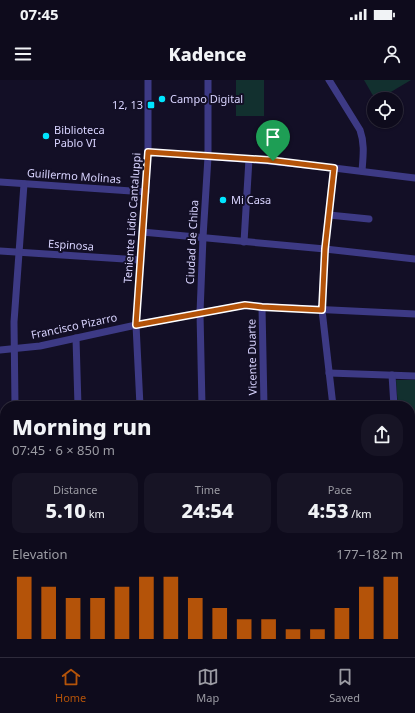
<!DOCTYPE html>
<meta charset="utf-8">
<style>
body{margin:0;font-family:"Noto Sans",sans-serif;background:#171425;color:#f1f3f6;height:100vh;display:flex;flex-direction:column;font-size:15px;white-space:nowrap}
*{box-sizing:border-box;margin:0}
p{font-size:13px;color:#9b9ba3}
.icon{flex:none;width:22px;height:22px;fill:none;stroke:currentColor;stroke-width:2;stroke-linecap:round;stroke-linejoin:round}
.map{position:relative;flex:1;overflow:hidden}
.panel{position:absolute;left:0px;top:321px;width:415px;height:256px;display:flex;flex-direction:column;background:#0e0b1c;border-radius:16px 16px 0 0;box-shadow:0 1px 3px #0004,0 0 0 1px #2e2b3b}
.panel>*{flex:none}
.buttons{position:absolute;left:367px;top:12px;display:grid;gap:8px}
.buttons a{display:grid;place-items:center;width:36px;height:36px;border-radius:50%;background:#0e0b1c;box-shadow:0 1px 3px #0004,0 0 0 1px #2e2b3b;font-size:20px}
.pin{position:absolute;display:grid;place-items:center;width:34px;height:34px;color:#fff;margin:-41px -17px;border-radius:50% 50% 50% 0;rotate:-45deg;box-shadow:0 0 4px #0007}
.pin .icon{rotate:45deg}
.round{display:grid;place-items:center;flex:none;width:42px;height:42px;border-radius:16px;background:#171425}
.summary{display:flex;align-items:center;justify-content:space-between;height:68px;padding:0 12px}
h1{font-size:22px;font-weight:800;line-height:30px}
.stats{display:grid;grid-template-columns:repeat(3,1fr);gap:6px;height:68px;padding:4px 12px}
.stats div{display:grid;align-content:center;border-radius:10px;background:#171425;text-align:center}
.stats b{font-size:20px;font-weight:800}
.stats small{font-size:11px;font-weight:400}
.stats p{font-size:11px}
.chart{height:112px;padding:8px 12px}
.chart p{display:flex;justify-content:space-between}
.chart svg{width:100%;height:72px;margin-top:4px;stroke:#b45309;stroke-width:6}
.status{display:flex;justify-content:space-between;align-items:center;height:28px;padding:0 20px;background:#0e0b1c;direction:ltr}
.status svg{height:11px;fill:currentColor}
header{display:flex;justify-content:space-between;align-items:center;height:52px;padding:0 12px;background:#0e0b1c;font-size:18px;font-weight:800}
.menu{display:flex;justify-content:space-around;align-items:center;height:56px;border-top:1px solid #2e2b3b;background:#0e0b1c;font-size:11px;color:#9b9ba3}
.menu a{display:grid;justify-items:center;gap:2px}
.menu .active{color:#b45309}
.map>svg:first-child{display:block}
.green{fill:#12302f}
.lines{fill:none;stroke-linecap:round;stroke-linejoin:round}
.minor{stroke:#3d3a85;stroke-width:7}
.route-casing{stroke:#fff;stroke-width:8}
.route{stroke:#b45309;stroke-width:5}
.poi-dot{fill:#00e5ff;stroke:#130f26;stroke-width:1.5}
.labels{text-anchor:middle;stroke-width:4;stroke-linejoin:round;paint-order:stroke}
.poi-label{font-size:11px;fill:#d9d4ff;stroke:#130f26;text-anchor:start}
.street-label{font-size:11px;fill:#d9d4ff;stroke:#130f26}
</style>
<div class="status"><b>07:45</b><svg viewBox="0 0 49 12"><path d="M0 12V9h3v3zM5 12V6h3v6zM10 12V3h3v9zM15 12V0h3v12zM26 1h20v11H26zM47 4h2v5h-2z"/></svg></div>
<header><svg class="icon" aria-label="menu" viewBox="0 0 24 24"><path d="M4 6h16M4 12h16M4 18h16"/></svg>Kadence<svg class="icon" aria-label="person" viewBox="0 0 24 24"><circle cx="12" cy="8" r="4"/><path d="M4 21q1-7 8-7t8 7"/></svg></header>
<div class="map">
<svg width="415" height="577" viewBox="0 0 415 577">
<rect width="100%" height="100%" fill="#130f26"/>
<!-- green -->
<g class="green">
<rect x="236" y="0" width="28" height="36"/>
<path d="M364,0H411L379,19H375Z"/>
<path d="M396,300H415V392H410V326H398Z"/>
<path d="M81,572H192L193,574L180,577H81Z"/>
<path d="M264,572H276L277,577H264Z"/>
</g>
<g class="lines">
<!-- minor -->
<g class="minor">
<path d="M329,0L360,50C365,64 363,77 362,91"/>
<path d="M148,72L268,81L334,88L415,98"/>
<path d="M0,102L146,112"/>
<path d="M329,135L369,139"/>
<path d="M142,152L325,169L415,179"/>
<path d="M244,162L249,79"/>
<path d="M0,171L140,180"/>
<path d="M262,227L264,326"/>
<path d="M76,258L78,326"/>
<path d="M0,270L40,266L136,245L245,225L269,227L415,234"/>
<path d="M329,293L415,296"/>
<path d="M392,295L394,326"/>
<path d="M15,326L14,242L24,104"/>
<path d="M140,326L136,245L148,72V0"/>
<path d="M202,326L200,233L203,157L208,77V0"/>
<path d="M333,326L322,230L325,169L334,88"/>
<path d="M410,356H415"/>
<path d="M0,369L5,370"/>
<path d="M410,397H415"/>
<path d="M0,453L5,452"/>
<path d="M410,471H415"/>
<path d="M410,539H415"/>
<path d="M0,548L5,549"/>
<path d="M75,572L76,577"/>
<path d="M313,572L314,577"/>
</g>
</g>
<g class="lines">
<!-- route casing -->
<g class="route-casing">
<path id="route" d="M148,72L268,80L334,88L325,169L322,230L262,227L245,225L136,245Z"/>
</g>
<!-- route -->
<use href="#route" class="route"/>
</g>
<!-- markers -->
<g class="poi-dot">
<circle cx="162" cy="19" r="4"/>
<rect x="147" y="21" width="8" height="8" rx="2"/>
<circle cx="46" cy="56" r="4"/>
<circle cx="223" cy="120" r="4"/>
</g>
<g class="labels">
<!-- poi labels -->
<g class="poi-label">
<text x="170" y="23">Campo Digital</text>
<text x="143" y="29" text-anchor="end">12, 13</text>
<text x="54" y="54">Biblioteca<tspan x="54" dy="13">Pablo VI</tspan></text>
<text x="231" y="124">Mi Casa</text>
</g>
<!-- street labels -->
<g class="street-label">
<text transform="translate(74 96) rotate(4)" y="4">Guillermo Molinas</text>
<text transform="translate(132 138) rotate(-86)" y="4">Teniente Lidio Cantaluppi</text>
<text transform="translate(192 162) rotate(-87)" y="4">Ciudad de Chiba</text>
<text transform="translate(71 165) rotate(4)" y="4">Espinosa</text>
<text transform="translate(74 246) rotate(-12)" y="4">Francisco Pizarro</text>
<text transform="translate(252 277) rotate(-91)" y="4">Vicente Duarte</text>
</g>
</g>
</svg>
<div class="buttons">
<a><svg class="icon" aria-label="locate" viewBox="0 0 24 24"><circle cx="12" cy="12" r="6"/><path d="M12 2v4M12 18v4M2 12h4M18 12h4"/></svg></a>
</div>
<div class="pin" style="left:273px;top:81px;background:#1e9e55"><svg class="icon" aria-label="arrive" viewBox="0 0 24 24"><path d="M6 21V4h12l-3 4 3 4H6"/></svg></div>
<section class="panel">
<div class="summary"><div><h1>Morning run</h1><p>07:45 · 6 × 850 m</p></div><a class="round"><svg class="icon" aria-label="share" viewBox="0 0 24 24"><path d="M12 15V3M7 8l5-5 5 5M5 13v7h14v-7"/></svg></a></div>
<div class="stats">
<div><p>Distance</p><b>5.10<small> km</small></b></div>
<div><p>Time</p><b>24:54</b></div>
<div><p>Pace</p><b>4:53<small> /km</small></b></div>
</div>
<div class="chart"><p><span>Elevation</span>177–182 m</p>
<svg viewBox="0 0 160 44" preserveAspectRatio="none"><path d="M5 44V6M15 44V12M25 44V19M35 44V19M45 44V12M55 44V6M65 44V6M75 44V19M85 44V25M95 44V32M105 44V32M115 44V38M125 44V38M135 44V25M145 44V12M155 44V6"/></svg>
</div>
</section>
</div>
<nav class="menu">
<a class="active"><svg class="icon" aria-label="home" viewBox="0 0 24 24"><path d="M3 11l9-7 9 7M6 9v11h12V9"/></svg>Home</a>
<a><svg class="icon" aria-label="map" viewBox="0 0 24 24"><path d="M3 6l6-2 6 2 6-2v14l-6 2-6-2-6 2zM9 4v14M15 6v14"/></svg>Map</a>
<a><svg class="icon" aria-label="saved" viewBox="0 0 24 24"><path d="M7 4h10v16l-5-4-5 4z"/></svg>Saved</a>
</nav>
